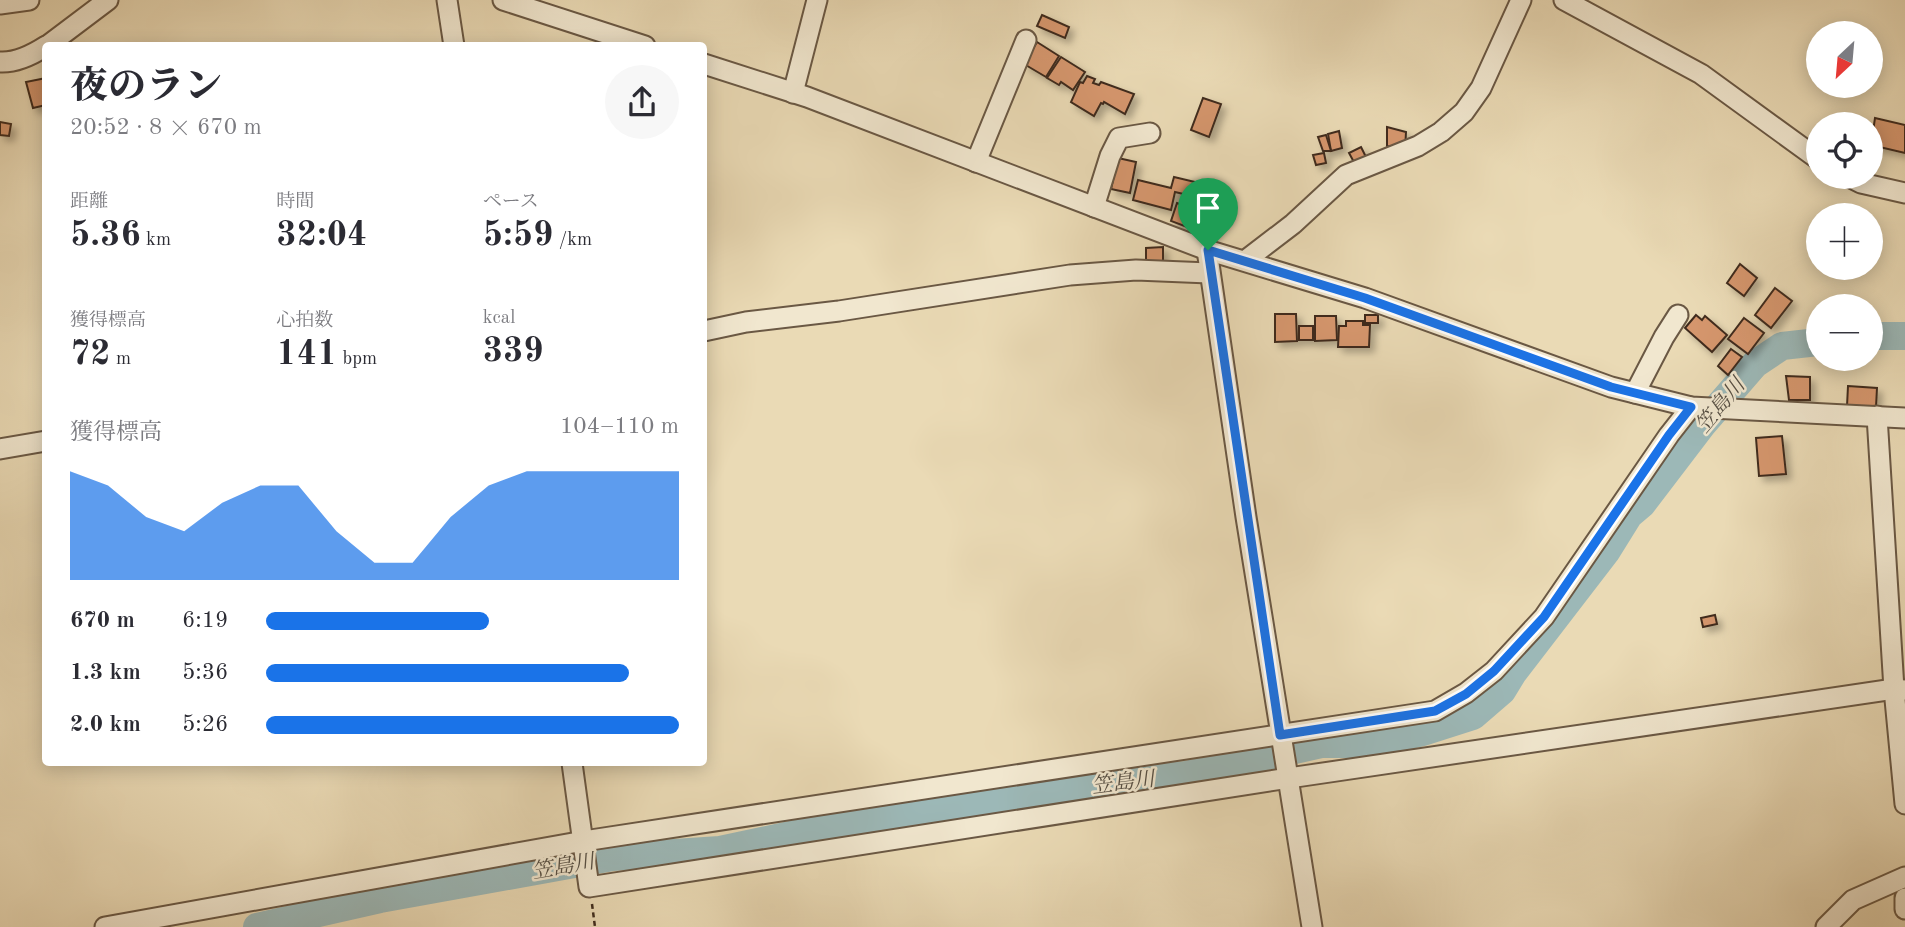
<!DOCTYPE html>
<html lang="ja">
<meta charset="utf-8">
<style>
body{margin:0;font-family:"Old Standard TT","Noto Serif JP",serif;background:#f7f7f7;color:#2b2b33;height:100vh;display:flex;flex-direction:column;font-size:26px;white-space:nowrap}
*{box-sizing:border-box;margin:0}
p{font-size:23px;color:#7c7c81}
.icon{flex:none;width:38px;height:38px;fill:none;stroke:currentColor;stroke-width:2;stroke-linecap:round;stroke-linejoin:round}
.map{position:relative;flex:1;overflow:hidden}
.details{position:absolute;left:42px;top:42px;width:665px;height:724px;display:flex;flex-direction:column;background:#fff;border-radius:7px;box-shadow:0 4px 18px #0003}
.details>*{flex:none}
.needle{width:46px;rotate:206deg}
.controls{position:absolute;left:1806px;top:21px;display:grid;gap:14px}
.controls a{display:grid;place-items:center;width:77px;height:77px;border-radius:50%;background:#fff;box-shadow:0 4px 18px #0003;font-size:35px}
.pin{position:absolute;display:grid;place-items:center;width:60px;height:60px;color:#fff;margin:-72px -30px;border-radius:50% 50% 50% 0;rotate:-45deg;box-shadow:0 0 7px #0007}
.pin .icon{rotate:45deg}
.round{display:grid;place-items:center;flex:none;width:74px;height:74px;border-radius:37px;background:#f7f7f7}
.head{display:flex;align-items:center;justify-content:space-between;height:119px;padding:0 28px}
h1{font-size:38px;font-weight:800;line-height:52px}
.figures{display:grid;grid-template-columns:repeat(3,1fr);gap:10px;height:119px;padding:7px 28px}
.figures div{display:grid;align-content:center}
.figures b{font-size:35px;font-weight:800}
.figures small{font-size:19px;font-weight:400}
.figures p{font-size:19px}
.chart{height:196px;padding:14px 28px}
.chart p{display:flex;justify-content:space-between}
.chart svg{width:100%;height:126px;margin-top:7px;fill:#1a73e8;opacity:.7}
ul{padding:0 28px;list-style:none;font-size:23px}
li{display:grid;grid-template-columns:112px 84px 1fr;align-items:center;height:52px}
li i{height:18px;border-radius:9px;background:#1a73e8}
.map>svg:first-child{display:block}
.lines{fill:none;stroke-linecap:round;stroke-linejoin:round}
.river{stroke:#9cb8b7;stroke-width:28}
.building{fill:#d5966d;stroke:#3f2c1e;stroke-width:2;filter:url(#shadow)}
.minor-casing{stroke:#6a5844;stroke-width:23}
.path{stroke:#3f2c1e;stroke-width:2.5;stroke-dasharray:5 3.5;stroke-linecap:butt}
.minor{stroke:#f1e7cf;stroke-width:19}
.route-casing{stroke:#fff;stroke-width:14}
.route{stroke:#1a73e8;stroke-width:9}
.labels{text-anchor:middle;stroke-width:5;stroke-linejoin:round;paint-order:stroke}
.water-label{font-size:21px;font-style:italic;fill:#564f44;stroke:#f1e7cf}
</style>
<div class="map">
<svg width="1905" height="927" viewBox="0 0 1905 927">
<defs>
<filter id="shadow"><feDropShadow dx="5" dy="5" stdDeviation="3.5" flood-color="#0004"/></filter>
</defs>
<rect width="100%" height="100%" fill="#eadab5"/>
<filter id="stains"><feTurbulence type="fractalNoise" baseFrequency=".00286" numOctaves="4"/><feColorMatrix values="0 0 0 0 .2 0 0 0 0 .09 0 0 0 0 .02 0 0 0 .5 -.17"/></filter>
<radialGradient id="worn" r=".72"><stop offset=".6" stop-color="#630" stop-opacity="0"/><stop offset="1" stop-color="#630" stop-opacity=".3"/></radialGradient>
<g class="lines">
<!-- river -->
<g class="river">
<path d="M1871,336H1905"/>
<path d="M257,927L380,899L613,857L720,850L846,823L947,807L976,806L1010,798L1130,779L1186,775L1321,744H1375L1423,732L1473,716L1502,691L1513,673L1606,552L1629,515L1642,504L1703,424L1755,364L1782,346L1818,342"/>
</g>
</g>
<!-- building -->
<g class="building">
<path d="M1042,15L1069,27L1065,38L1037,26Z"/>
<path d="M1037,42L1059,56L1046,77L1024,64Z"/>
<path d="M1061,57L1085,72L1073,90L1061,82L1059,85L1047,78Z"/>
<path d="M1087,76L1095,79L1093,83L1099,85L1101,82L1134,94L1125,114L1104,102L1103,104L1101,103L1094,116L1071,102L1080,82L1083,83Z"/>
<path d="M46,78V105L33,108L26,82Z"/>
<path d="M1203,98L1221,104L1209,137L1191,130Z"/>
<path d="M1875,118L1905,125V153L1871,145Z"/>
<path d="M0,122L11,124L9,136L0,135Z"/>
<path d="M1387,127L1406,132L1405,151L1387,146Z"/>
<path d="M1339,131L1342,148L1331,151L1328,134Z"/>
<path d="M1326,135L1331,151H1323L1318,137Z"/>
<path d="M1361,147L1368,161L1355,164L1349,153Z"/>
<path d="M1324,153L1326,163L1316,165L1313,155Z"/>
<path d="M1118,158L1136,162L1130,193L1111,189Z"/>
<path d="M1174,177L1195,182L1192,196L1175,192L1171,210L1133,200L1138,180L1171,188Z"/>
<path d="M1177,203L1202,212L1195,230L1171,221Z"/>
<path d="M1163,247V261H1146V248Z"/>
<path d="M1740,264L1757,278L1744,296L1727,283Z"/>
<path d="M1775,288L1792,301L1771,328L1755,315Z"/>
<path d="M1275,314H1296L1297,341L1275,342Z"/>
<rect x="1365" y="315" width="13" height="8"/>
<path d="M1696,315L1702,320L1705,316L1727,335L1712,352L1685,328Z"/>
<path d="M1315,316H1336L1337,340L1315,341Z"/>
<path d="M1744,318L1764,333L1748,354L1728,339Z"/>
<path d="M1346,321H1363V325H1370L1369,347H1338L1339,326H1346Z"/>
<rect x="1299" y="326" width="14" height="14"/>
<path d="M1731,349L1742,357L1728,375L1718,366Z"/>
<path d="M1786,376L1810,377V400H1789Z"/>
<path d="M1848,386L1877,388L1876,407L1847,406Z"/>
<path d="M1782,436L1786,474L1759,476L1756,438Z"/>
<path d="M1715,615L1717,624L1703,627L1701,618Z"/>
</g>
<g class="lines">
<!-- minor casing -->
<g class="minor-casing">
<g id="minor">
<path d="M447,0L454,46"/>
<path d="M503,0L645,46"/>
<path d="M1564,0L1701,74L1818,159"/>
<path d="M0,4L29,0"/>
<path d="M47,46L108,0"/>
<path d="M0,62C16,63 32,55 46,46"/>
<path d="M704,64L807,97L1207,250L1365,298L1611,387L1691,407L1905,418"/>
<path d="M793,93L817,0"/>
<path d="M976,162L1026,40"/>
<path d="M1849,177L1861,183L1905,193"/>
<path d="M1094,207L1110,156L1119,138L1150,133"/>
<path d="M1207,250L1246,517L1312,927"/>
<path d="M1246,260L1293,224L1346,175L1418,146L1441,132L1464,112L1481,88L1521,0"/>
<path d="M704,331L746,322L839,311L1070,275L1136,270L1209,273"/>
<path d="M1635,393L1664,337L1678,315"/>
<path d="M1877,416L1894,689L1905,804"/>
<path d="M0,449L46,441"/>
<path d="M572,763L589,887L1289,778L1894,689L1905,690"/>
<path d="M1905,898V909"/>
<path d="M105,927L584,841L1435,711L1466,693L1494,671L1544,617L1669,435L1691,407"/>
<path d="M1826,927L1853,900L1905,877"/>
</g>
</g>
<!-- path -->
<path class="path" d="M592,904L595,927"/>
<!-- minor -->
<use href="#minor" class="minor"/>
</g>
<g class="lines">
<!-- route casing -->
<g class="route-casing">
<path id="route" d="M1208,250L1365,298L1611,387L1691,407L1669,435L1544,617L1494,671L1466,694L1435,711L1280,735Z"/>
</g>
<!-- route -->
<use href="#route" class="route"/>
</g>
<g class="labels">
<!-- water labels -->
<g class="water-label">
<text transform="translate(1720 405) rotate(-50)" y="7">笠島川</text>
<text transform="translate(1123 782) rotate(-7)" y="7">笠島川</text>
<text transform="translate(563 866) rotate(-10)" y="7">笠島川</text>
</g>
</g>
<rect width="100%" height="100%" filter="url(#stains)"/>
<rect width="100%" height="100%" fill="url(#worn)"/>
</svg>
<div class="controls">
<a><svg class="needle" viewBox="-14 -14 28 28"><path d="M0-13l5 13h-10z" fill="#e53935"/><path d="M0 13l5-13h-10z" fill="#7c7c81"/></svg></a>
<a><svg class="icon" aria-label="locate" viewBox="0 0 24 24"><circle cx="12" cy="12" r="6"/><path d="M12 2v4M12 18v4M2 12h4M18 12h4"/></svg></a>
<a>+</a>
<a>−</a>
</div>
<div class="pin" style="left:1208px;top:250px;background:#1e9e55"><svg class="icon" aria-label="arrive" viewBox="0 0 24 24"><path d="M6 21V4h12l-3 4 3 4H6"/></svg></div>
<section class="details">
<div class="head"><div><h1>夜のラン</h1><p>20:52 · 8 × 670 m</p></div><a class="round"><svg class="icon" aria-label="share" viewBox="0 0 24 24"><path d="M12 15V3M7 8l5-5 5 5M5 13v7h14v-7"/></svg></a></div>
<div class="figures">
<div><p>距離</p><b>5.36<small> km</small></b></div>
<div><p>時間</p><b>32:04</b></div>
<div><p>ペース</p><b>5:59<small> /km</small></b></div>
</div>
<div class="figures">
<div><p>獲得標高</p><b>72<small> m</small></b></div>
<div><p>心拍数</p><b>141<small> bpm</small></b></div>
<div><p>kcal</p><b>339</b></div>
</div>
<div class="chart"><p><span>獲得標高</span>104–110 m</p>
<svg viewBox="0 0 160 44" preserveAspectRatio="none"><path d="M0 44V6L10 11L20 22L30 27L40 17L50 11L60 11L70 27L80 38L90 38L100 22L110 11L120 6L130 6L140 6L150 6L160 6V44z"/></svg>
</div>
<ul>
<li><b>670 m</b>6:19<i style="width:54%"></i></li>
<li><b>1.3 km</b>5:36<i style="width:88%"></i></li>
<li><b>2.0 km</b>5:26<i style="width:100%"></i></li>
</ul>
</section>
</div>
